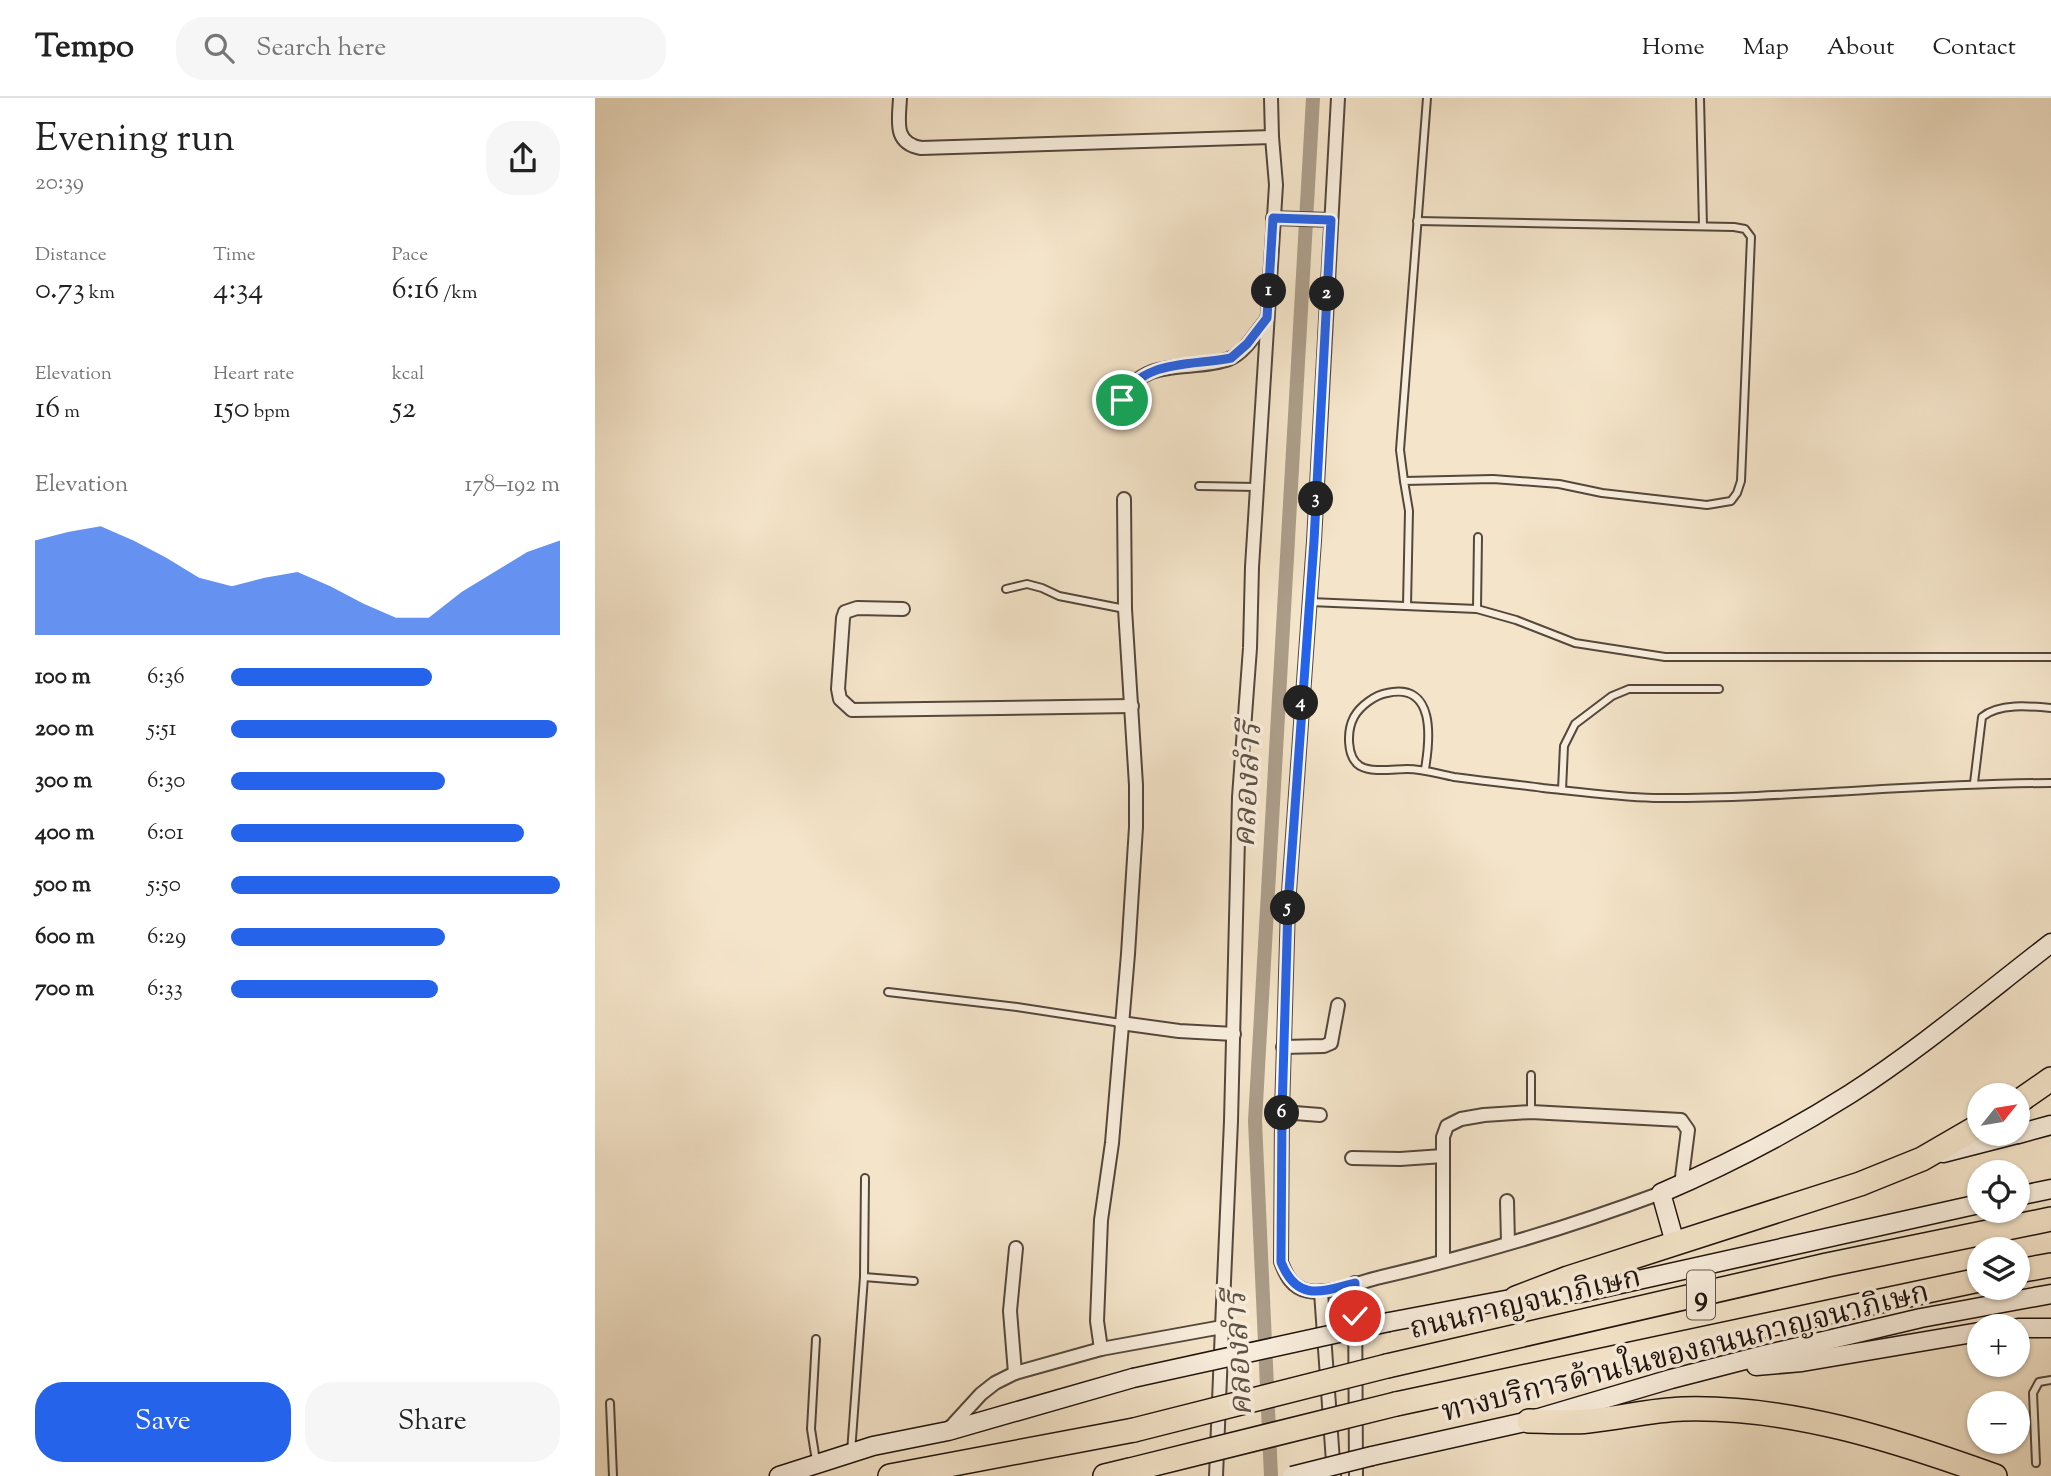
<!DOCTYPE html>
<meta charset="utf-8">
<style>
body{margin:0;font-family:"Sorts Mill Goudy","Noto Serif Thai",serif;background:#f6f6f6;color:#222;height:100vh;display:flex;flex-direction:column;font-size:26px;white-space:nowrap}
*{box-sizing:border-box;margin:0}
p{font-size:23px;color:#767676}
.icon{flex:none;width:38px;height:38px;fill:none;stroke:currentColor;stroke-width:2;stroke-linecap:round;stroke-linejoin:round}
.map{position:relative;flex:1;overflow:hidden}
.drawer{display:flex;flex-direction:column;background:#fff;width:595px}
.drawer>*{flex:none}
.needle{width:46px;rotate:60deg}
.tools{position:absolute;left:1372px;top:985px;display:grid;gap:14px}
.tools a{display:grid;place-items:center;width:63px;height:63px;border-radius:50%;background:#fff;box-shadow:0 2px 5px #0004;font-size:35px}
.pin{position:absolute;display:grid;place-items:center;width:60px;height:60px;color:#fff;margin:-30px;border:4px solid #fff;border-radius:50%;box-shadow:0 2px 7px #0007}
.km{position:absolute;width:35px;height:35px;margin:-18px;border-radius:50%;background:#222;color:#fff;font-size:19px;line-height:35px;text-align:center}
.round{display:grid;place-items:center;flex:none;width:74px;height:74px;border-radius:28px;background:#f6f6f6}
.head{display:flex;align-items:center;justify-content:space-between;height:119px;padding:0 35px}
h1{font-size:38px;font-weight:600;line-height:52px}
.metrics{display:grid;grid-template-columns:repeat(3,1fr);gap:10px;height:119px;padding:7px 35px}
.metrics div{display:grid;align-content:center}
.metrics b{font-size:30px;font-weight:600}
.metrics small{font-size:19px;font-weight:400}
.metrics p{font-size:19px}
.chart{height:196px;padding:14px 35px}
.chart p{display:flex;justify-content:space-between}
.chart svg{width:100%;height:126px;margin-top:7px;fill:#2563eb;opacity:.7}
.primary-button{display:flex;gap:14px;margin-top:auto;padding:14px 35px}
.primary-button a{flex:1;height:80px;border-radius:28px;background:#2563eb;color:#fff;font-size:28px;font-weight:600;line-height:80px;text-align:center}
.primary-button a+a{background:#f6f6f6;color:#222}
ul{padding:0 35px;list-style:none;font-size:23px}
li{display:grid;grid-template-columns:112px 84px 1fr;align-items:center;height:52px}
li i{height:18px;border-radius:9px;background:#2563eb}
header{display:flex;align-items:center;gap:42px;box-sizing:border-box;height:98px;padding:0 35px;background:#fff;border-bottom:2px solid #e0e0e0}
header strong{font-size:33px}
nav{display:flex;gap:38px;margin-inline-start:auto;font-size:24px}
.search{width:490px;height:63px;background:#f6f6f6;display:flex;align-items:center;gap:18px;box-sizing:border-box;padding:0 24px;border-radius:28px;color:#767676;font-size:26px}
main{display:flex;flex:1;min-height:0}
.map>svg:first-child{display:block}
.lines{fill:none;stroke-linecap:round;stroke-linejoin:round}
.canal{stroke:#ac9d89;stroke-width:14}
.lane-casing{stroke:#54473c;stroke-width:10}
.street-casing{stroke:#54473c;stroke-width:16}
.secondary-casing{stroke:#1f130d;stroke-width:21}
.highway-casing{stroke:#1f130d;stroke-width:26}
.lane{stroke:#f8eddc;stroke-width:6}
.street{stroke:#f8eddc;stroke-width:12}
.secondary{stroke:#f8eddc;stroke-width:18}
.highway{stroke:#f4e4c9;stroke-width:23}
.secondary-bridge-casing{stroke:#1f130d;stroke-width:21;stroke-linecap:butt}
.highway-bridge-casing{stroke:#1f130d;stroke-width:26;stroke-linecap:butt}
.secondary-bridge{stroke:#f8eddc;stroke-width:18}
.highway-bridge{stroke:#f4e4c9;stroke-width:23}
.route-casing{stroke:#fff;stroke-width:14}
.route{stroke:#2563eb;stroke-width:9}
.labels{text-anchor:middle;stroke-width:7;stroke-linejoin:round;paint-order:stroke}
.shield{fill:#f8eddc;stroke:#60544b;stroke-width:2}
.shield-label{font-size:28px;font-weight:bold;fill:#1f130d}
.street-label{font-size:30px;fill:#1f130d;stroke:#f8eddc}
.water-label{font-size:32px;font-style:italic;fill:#5e5145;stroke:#f8eddc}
</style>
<header>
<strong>Tempo</strong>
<div class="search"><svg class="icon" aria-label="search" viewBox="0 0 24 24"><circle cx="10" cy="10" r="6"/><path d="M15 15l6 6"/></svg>Search here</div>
<nav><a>Home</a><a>Map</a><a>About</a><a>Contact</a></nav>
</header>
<main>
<section class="drawer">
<div class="head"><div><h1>Evening run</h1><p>20:39</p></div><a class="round"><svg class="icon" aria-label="share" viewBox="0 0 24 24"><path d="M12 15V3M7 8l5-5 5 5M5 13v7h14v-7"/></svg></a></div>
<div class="metrics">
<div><p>Distance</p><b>0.73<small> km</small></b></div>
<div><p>Time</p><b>4:34</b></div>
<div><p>Pace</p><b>6:16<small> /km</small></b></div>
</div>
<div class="metrics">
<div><p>Elevation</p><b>16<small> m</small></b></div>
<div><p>Heart rate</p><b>150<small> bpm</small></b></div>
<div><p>kcal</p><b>52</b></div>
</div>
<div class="chart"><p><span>Elevation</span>178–192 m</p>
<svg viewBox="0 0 160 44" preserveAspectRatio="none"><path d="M0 44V11L10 8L20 6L30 11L40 17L50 24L60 27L70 24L80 22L90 27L100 33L110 38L120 38L130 29L140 22L150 15L160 11V44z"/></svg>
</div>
<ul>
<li><b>100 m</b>6:36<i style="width:61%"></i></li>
<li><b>200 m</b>5:51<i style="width:99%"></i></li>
<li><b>300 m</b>6:30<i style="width:65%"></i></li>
<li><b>400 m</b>6:01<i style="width:89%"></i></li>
<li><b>500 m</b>5:50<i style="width:100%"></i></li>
<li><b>600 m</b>6:29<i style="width:65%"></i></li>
<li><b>700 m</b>6:33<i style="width:63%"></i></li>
</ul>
<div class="primary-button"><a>Save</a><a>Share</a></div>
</section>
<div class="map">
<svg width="1456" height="1378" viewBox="0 0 1456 1378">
<rect width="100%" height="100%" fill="#f4e4c9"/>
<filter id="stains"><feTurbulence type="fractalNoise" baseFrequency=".00286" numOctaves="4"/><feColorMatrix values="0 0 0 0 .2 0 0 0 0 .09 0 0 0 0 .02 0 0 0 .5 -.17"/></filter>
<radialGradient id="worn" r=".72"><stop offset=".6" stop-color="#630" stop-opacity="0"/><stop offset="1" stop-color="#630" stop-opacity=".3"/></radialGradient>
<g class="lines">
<!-- canal -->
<path class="canal" d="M676,1378L660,1023L718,0"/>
<!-- lane casing -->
<g class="lane-casing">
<g id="lane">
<path d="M1105,0L1108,128"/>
<path d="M809,383L805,352L832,0"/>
<path d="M604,388L662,389"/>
<path d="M411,491L432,486L447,490L464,498L530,511"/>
<path d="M715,504L882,511L921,522L980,545L1070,559H1456"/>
<path d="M812,507L814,413L809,383L898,381L964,386L1007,395L1112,407L1136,403L1142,395L1146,383L1156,139L1150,131L1139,129L822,123"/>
<path d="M882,511L883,439"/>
<path d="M830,671C835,641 841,584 792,595C780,597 765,608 759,619C752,632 751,659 765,668C777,675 799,671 812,671C829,671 843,676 859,679C889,683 919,686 948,690C985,694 1023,699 1059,700C1192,701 1324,685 1456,685"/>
<path d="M1379,685L1387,619C1404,605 1435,608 1456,610"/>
<path d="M967,692L969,648L980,626L1017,598L1034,591H1124"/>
<path d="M293,894L422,909L526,925"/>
<path d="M936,977V1013"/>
<path d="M269,1179L319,1183"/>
<path d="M221,1241L216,1331L221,1363"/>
<path d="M15,1305L18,1378"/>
<path d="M256,1354L269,1179L270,1080"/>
<path d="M1441,1365L1438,1295L1444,1284L1456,1282"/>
</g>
</g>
<!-- street casing -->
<g class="street-casing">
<g id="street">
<path d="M305,0C304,23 298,45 326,50L677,39L681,87L657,469L655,550L644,699L636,1023L627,1229"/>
<path d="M676,0L677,39"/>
<path d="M743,0L719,443L693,808L687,1014L686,1164C691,1177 697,1190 713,1193C736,1197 764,1184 786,1179C881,1157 975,1129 1066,1095"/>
<path d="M678,120L736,122"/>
<path d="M527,302C549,256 597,275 634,261C650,255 662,233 672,221"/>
<path d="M308,511L262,510L250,514L248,520L243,591L245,601L257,612L537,608"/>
<path d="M526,925L584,933L639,936"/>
<path d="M688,949L729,948L736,945L743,907"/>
<path d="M687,1014L725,1017"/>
<path d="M757,1060L805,1061L848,1058"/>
<path d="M912,1103L913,1145"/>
<path d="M848,1163V1039L852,1028L866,1021L889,1017L936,1014L1086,1022L1093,1032L1086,1087"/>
<path d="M760,1185L761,1378"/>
<path d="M726,1194L739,1378"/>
<path d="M506,1251L502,1223L506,1122L517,1045L533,856L541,729V687L530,511L529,401"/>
<path d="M420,1275L415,1213L421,1150"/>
<path d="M353,1332L386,1296L400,1285L420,1275L506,1251L627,1229L621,1378"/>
</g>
</g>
<!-- secondary casing -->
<g class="secondary-casing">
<g id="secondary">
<path d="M1423,1036L1456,1027"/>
<path d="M1348,1055L1422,1036"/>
<path d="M1423,1098L1456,1091"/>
<path d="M1080,1145L1066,1095C1132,1067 1195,1034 1255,996C1325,951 1390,896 1456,845"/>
<path d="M794,1224L921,1200L985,1195L1384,1106"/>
<path d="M1423,1230H1456"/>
<path d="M1161,1268L1207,1264L1384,1234"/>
<path d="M777,1358L934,1323L1076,1281L1169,1257L1326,1220L1456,1196"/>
<path d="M184,1378L278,1348L353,1333L538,1280"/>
</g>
</g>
<!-- highway casing -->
<g class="highway-casing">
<g id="highway">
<path d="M1423,1004L1456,981"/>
<path d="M1423,1173L1456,1167"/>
<path d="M921,1200L973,1180L1265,1086L1327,1061L1384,1028"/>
<path d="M792,1268L1232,1167L1456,1121"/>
<path d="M801,1306L1384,1182"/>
<path d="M934,1323C953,1323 974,1325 993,1323C1025,1320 1056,1312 1088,1311C1195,1308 1300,1342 1400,1378"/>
<path d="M295,1378L539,1332"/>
<path d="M510,1378L535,1372"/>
</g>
</g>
<!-- lane -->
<use href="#lane" class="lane"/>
<!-- street -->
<use href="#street" class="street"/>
<!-- secondary -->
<use href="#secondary" class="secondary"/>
<!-- highway -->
<use href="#highway" class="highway"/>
<!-- secondary-bridge casing -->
<g class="secondary-bridge-casing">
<g id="secondary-bridge">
<path d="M538,1280L794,1224"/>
<path d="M697,1378L777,1358"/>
</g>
</g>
<!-- highway-bridge casing -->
<g class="highway-bridge-casing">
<g id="highway-bridge">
<path d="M539,1332L792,1268"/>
<path d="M535,1372L801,1306"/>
</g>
</g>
<!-- secondary-bridge -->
<use href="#secondary-bridge" class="secondary-bridge"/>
<!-- highway-bridge -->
<use href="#highway-bridge" class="highway-bridge"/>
</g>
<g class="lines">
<!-- route casing -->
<g class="route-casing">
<path id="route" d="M527,302C546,261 598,268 636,260L652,246L672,220L678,120L736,122L719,443L693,808L687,1014L686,1164C702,1204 726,1194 760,1185V1218"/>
</g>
<!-- route -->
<use href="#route" class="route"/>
</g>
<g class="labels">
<!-- shield labels -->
<rect class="shield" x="1092" y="1172.5" width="28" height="49" rx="5"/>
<g class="shield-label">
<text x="1106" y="1207">9</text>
</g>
<!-- street labels -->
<g class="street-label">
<text transform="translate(930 1204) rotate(-13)" y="10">ถนนกาญจนาภิเษก</text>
<text transform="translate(1090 1253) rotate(-14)" y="10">ทางบริการด้านในของถนนกาญจนาภิเษก</text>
</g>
<!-- water labels -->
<g class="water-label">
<text transform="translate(651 687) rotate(-87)" y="11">คลองลำรี</text>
<text transform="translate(642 1256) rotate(-93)" y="11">คลองลำรี</text>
</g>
</g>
<rect width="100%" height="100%" filter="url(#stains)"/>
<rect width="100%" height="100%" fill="url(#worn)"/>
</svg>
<div class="tools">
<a><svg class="needle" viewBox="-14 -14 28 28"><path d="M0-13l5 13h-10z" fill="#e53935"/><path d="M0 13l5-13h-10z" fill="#767676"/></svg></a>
<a><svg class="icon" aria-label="locate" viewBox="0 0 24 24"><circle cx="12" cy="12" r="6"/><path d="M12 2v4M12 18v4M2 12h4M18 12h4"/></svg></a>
<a><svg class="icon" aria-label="layers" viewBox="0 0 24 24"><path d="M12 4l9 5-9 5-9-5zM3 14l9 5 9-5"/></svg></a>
<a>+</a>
<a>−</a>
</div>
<div class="pin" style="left:527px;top:302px;background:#1e9e55"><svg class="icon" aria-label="arrive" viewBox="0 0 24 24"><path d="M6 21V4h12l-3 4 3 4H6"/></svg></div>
<div class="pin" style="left:760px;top:1218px;background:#d93025"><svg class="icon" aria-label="check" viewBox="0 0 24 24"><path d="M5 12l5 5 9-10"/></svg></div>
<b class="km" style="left:674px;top:193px">1</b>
<b class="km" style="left:732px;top:196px">2</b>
<b class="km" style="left:721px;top:401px">3</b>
<b class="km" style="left:706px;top:605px">4</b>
<b class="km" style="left:693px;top:810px">5</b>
<b class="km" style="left:687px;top:1015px">6</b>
</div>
</main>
